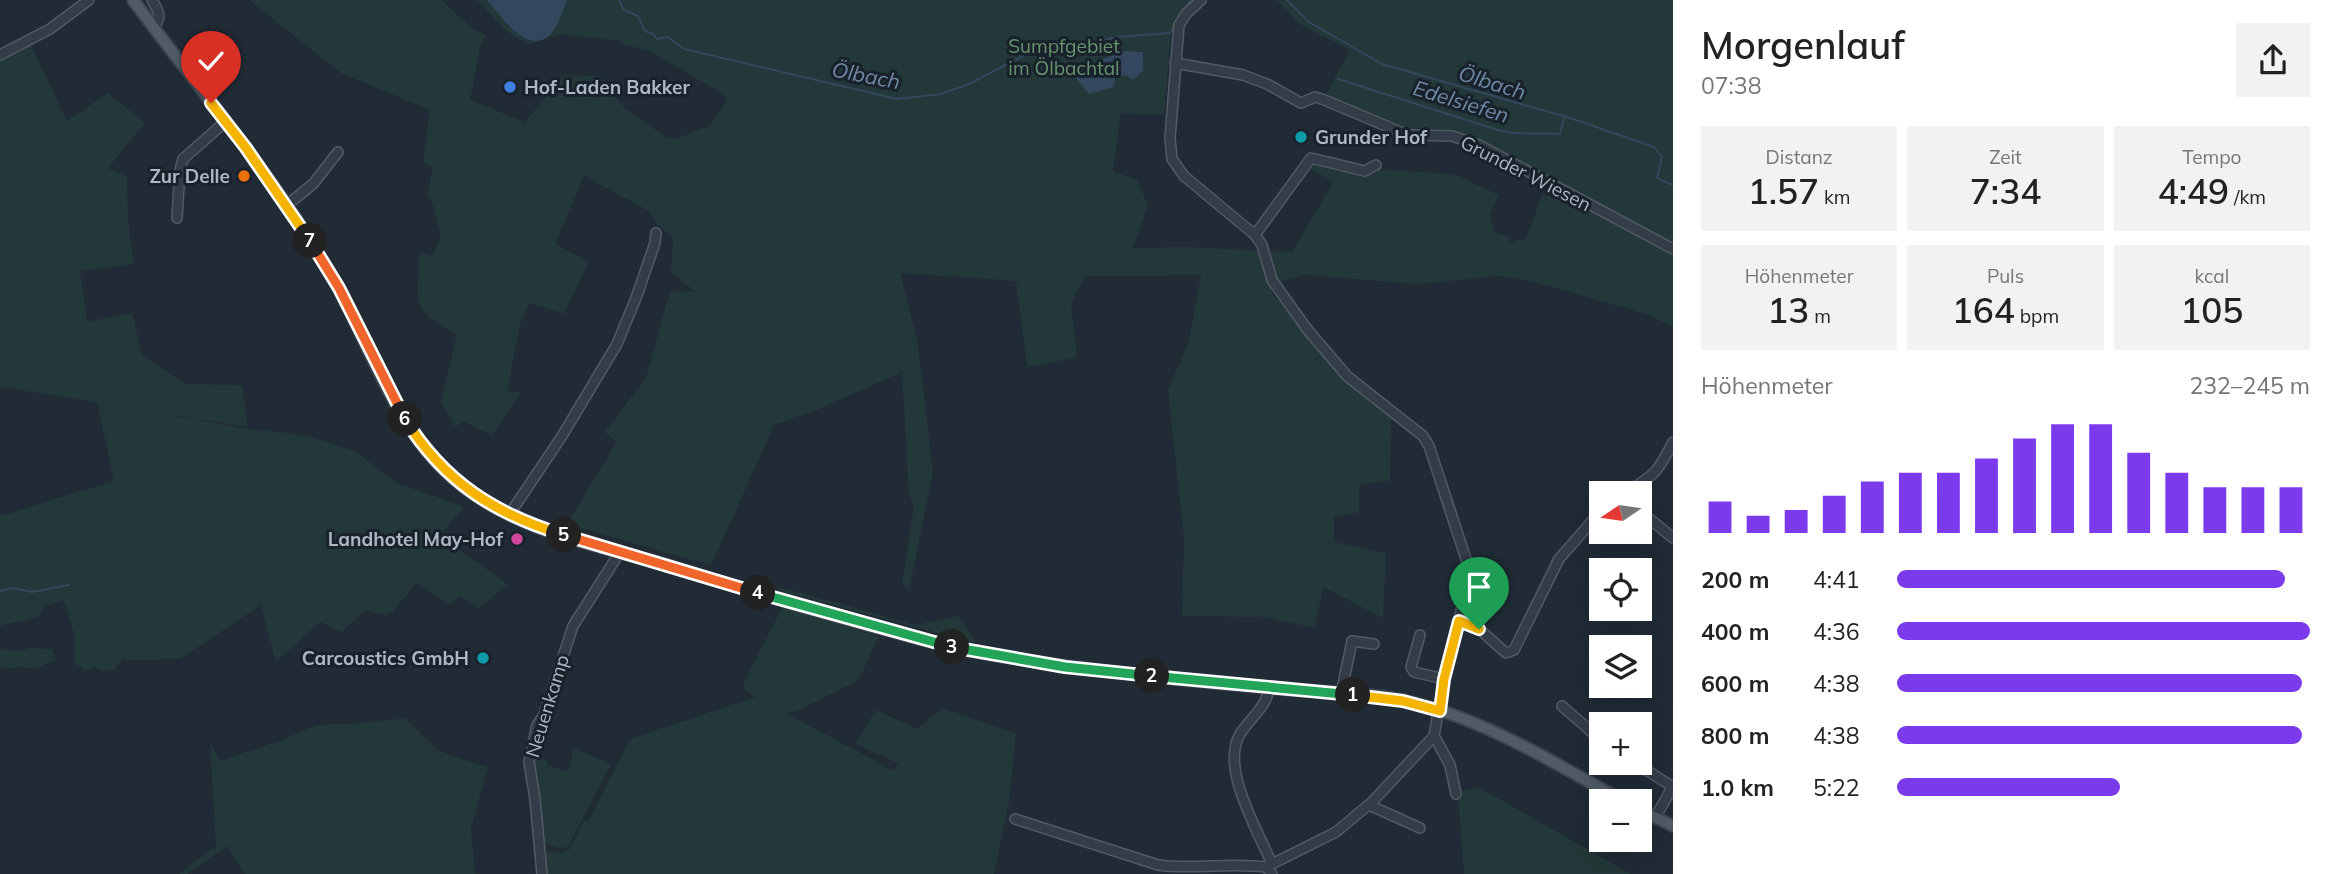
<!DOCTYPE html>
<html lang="de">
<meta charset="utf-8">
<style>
body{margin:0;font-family:Mulish,sans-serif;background:#f2f2f2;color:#222;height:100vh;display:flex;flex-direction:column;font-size:26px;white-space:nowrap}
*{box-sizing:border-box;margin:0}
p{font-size:23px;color:#767676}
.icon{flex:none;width:38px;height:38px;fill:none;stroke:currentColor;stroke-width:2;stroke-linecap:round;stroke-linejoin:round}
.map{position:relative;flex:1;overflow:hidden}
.panel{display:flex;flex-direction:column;background:#fff;width:665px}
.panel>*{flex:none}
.needle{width:46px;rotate:257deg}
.buttons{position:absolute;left:1589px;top:481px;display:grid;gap:14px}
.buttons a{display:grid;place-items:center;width:63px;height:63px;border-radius:0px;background:#fff;box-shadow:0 7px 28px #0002;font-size:35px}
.pin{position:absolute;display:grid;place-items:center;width:60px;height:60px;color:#fff;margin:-72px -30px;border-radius:50% 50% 50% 0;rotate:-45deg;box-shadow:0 0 7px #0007}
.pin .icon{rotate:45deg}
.km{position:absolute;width:35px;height:35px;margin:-18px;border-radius:50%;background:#222;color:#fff;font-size:19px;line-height:35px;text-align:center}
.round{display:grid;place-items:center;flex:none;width:74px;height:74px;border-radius:0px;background:#f2f2f2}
.headline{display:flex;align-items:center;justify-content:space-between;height:119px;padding:0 28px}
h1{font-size:38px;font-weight:600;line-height:52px}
.stats{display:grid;grid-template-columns:repeat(3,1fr);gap:10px;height:119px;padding:7px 28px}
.stats div{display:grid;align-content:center;border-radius:0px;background:#f2f2f2;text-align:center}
.stats b{font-size:35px;font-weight:600}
.stats small{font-size:19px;font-weight:400}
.stats p{font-size:19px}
.chart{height:196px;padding:14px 28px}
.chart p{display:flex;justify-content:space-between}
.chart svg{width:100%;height:126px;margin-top:7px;stroke:#7c3aed;stroke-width:6}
ul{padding:0 28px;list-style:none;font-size:23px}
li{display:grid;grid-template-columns:112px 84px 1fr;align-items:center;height:52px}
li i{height:18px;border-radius:9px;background:#7c3aed}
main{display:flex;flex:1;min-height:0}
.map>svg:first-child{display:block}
.green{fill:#233838}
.water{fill:#33475e}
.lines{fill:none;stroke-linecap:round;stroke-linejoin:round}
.stream{stroke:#33475e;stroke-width:2}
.minor-casing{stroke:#515a65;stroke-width:12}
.major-casing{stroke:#3d4550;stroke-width:14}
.minor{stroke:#333c47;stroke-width:9}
.major{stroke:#515b67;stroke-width:10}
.split-1-casing{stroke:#fff;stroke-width:14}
.split-2-casing{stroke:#fff;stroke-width:14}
.split-3-casing{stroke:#fff;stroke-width:14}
.split-4-casing{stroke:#fff;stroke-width:14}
.split-5-casing{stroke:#fff;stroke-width:14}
.split-6-casing{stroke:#fff;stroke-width:14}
.split-7-casing{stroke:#fff;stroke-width:14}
.split-8-casing{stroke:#fff;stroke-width:14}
.split-1{stroke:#f5b400;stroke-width:9}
.split-2{stroke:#22a559;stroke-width:9}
.split-3{stroke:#22a559;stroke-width:9}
.split-4{stroke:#22a559;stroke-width:9}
.split-5{stroke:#f0652b;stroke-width:9}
.split-6{stroke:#f5b400;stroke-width:9}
.split-7{stroke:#f0652b;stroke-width:9}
.split-8{stroke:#f5b400;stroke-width:9}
.shop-dot{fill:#3f7fe0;stroke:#19212b;stroke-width:2.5}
.culture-dot{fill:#0f9aa8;stroke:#19212b;stroke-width:2.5}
.food-dot{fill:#e8710a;stroke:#19212b;stroke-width:2.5}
.hotel-dot{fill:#d1479c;stroke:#19212b;stroke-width:2.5}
.labels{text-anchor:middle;stroke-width:6;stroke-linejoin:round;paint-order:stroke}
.park-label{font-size:19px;fill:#65946d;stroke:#19212b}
.poi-label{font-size:19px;font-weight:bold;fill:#adb7c4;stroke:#19212b;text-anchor:end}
.street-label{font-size:19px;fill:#adb7c4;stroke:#19212b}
.water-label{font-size:21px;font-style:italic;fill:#6e8aa8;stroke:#19212b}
</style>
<main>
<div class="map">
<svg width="1673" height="874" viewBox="0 0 1673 874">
<rect width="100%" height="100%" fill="#202b36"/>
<!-- green -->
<g class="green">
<path d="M249,0H441L472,28L486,35L480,48L470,100L525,122L564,75L600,76L625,108L667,138H679L710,125L727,101L723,94L648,50L620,44L621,41L560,34L528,45L507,31L477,0H487L509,27L552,33L567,0H1190L1171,34L1164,115L1121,113L1113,171L1137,180L1148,205L1133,248L1186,247L1292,252L1334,181L1309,169L1313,161L1373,175L1380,169L1453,174L1499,195L1490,214L1494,232L1510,237L1509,242L1514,243L1516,239L1525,241L1546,185L1501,158L1454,139L1409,137L1322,102L1350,50L1300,24L1277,0H1673V327L1649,315L1535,282L1500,276L1417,284L1305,275L1269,284L1273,294L1343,380L1391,418L1390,481L1359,484V512L1334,517V542L1386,553L1383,618L1323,587L1315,628L1266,617L1182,616L1184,538L1168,390L1189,341L1201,275L1085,276L1071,303L1077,358L1027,367L1016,281L900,273L918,345L933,472L909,590L902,584L914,506L909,494L902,372L819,409L774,425L712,564L692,560L567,524L617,442L605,432L646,378L670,291L696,292L671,273L673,238L658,225L649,211L584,176L555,244L589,262L564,314L529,303L520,324L507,391L521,392L492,436L464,421L455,427L441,402L457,334C451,330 432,321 428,317C411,300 420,274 419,252L432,256L441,236L432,202L427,195L433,167L423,163L430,110L341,73Z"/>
<path d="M31,45L67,121L108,93L145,123L108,168L127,176L128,222L134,264L80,271L87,322L132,313L142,355L185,384L242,385L248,427L159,413L248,429L289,433L315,438L356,452L395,482L464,507L438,538L456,547L511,587L502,588L479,609L461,596L449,605L417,583L393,611L385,615L366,610L342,632L320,622L276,662L261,605L180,659L123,660L114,670L102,671L94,667L85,671L74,662L75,637L64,600L46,605L38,617L0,626V516L114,481L97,402L0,387V58Z"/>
<path d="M783,588L915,625L958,616L976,643L777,590Z"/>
<path d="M783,606L878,637L859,680L797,711L786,713L894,771L898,763L855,744L876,710L917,729L942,708L1016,734L1009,802L994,874H545L543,850L561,853L570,849L584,821L588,822L630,739L755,697L746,691L743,684Z"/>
<path d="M29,648L52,649L55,660L38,668L23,667L0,669V649L21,651Z"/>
<path d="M405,718L439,751L488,767L471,828L475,874H245L227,846L187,874H179L216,846L210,741L219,761L282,740L317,725L353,724Z"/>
<path d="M574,748L611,764L568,847L559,848L543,843L540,806L531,768L533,755L547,760V765L568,772Z"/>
<path d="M1480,788L1631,874H1464L1458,791Z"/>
</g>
<!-- water -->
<g class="water">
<path d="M487,0H567C563,10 558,28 549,36C526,55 500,15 487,0Z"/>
<path d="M1126,51L1143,52V71L1133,80L1125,75L1115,78L1114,87L1089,94L1073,75L1085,65Z"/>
</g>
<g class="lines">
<!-- stream -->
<g class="stream">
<path d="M619,0L624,10L638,16L645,31L653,34L657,39L668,37L684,49L897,99L941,94L969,84L1029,53L1118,37L1170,33L1175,25"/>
<path d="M1287,0L1309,22L1382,64L1570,118L1654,147L1662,157L1657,178L1673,185"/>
<path d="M1183,11L1191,0"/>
<path d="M1338,79L1498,130L1512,133L1560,134L1564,117"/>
<path d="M0,591L13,588L32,592L69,585"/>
</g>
<!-- minor casing -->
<g class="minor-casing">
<g id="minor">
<path d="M152,0C158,10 163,18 153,27"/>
<path d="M1201,0L1186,14L1179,25L1170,138L1172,159L1184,176L1255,235L1262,245L1272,280L1307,329L1347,376L1423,436L1429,446L1468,565L1466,591L1444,679L1434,736L1372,802L1336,832L1266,867"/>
<path d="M0,55L50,29L89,0"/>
<path d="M1175,63L1243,75L1267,84L1301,103L1315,97L1322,99L1403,133L1412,135L1452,136L1479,145L1673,249"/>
<path d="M287,205L313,184L338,152"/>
<path d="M177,218L180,170L183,159L225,122"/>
<path d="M1255,235L1311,158L1365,171L1376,165"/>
<path d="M1624,494C1654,475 1657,474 1673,442"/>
<path d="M1640,511L1673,538"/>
<path d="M509,515L562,436L617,344L636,298L655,243L656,233"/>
<path d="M1459,621L1479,629L1506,653L1514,650L1559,559L1601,511"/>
<path d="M1420,635L1411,667L1414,672L1444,679"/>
<path d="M1269,688C1267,707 1250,718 1240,734C1220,768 1258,831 1272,864"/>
<path d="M1341,694L1352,641L1374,644"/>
<path d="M1562,706L1601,740"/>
<path d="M1434,736L1450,765L1456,794"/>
<path d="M1635,763L1673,787"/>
<path d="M1369,805L1420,828"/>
<path d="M1655,818L1673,786"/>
<path d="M1015,819L1158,865C1194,870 1230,862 1266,867L1272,874"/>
<path d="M542,874L535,799L529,762L537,725L544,715L573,626L620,552"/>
</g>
</g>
<!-- major casing -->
<g class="major-casing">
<g id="major">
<path d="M133,0C198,87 268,171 325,264C367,334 392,427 455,480C516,532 599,545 673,567C736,587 800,606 864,624C905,635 946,647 988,654C1080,670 1174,679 1267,688C1315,692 1365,691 1411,702C1488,721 1556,764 1625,802"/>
<path d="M1640,810L1673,826"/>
</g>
</g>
<!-- minor -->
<use href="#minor" class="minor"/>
<!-- major -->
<use href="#major" class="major"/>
</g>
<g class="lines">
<!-- split-1 casing -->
<g class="split-1-casing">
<path id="split-1" d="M1353,695L1403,701L1440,711L1444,679L1459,621L1479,629"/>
</g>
<!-- split-2 casing -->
<g class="split-2-casing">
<path id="split-2" d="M1152,676L1353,695"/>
</g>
<!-- split-3 casing -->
<g class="split-3-casing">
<path id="split-3" d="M952,647L1065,667L1152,676"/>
</g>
<!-- split-4 casing -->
<g class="split-4-casing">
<path id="split-4" d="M758,593L952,647"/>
</g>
<!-- split-5 casing -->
<g class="split-5-casing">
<path id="split-5" d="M564,535L758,593"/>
</g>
<!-- split-6 casing -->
<g class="split-6-casing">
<path id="split-6" d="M405,419C444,482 495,514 564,535"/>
</g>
<!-- split-7 casing -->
<g class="split-7-casing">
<path id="split-7" d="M310,241L339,288L405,419"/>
</g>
<!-- split-8 casing -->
<g class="split-8-casing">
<path id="split-8" d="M211,103L246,148L310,241"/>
</g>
<!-- split-1 -->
<use href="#split-1" class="split-1"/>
<!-- split-2 -->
<use href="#split-2" class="split-2"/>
<!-- split-3 -->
<use href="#split-3" class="split-3"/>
<!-- split-4 -->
<use href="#split-4" class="split-4"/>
<!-- split-5 -->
<use href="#split-5" class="split-5"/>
<!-- split-6 -->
<use href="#split-6" class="split-6"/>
<!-- split-7 -->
<use href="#split-7" class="split-7"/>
<!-- split-8 -->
<use href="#split-8" class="split-8"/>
</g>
<!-- markers -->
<circle class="shop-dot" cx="510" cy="87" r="7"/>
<g class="culture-dot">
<circle cx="1301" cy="137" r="7"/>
<circle cx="483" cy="658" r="7"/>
</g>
<circle class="food-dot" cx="244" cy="176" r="7"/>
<circle class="hotel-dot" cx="517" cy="539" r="7"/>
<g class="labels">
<!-- park labels -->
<g class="park-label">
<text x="1064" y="53">Sumpfgebiet<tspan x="1064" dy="22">im Ölbachtal</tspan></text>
</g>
<!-- poi labels -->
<g class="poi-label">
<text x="524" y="94" text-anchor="start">Hof-Laden Bakker</text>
<text x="1315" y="144" text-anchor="start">Grunder Hof</text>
<text x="230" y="183">Zur Delle</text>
<text x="503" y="546">Landhotel May-Hof</text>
<text x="469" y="665">Carcoustics GmbH</text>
</g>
<!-- street labels -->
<g class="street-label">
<text transform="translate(1526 173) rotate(27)" y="7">Grunder Wiesen</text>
<text transform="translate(547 706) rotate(-73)" y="7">Neuenkamp</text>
</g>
<!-- water labels -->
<g class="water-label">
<text transform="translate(866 76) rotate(11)" y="7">Ölbach</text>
<text transform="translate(1492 83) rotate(17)" y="7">Ölbach</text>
<text transform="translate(1461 102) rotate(17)" y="7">Edelsiefen</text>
</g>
</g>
</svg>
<div class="buttons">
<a><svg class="needle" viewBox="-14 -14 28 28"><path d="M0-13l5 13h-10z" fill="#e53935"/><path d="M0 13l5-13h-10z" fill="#767676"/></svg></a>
<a><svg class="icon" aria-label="locate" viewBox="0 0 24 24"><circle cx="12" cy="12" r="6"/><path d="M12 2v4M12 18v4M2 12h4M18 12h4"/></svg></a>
<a><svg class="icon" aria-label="layers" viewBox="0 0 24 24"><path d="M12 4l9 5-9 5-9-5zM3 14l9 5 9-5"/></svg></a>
<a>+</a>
<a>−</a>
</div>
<div class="pin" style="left:1479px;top:629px;background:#1e9e55"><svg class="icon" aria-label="arrive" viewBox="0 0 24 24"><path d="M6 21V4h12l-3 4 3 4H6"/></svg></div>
<div class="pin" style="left:211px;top:103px;background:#d93025"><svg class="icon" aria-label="check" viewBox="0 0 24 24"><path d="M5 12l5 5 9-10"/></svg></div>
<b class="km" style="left:1353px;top:695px">1</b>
<b class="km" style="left:1152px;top:676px">2</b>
<b class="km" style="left:952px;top:647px">3</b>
<b class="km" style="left:758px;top:593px">4</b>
<b class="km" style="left:564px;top:535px">5</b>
<b class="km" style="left:405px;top:419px">6</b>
<b class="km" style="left:310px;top:241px">7</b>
</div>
<section class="panel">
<div class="headline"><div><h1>Morgenlauf</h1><p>07:38</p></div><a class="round"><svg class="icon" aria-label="share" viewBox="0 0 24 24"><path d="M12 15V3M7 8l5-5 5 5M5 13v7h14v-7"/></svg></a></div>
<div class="stats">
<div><p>Distanz</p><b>1.57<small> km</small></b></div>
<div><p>Zeit</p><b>7:34</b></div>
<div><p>Tempo</p><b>4:49<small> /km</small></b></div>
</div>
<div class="stats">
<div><p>Höhenmeter</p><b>13<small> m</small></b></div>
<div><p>Puls</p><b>164<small> bpm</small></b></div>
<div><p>kcal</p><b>105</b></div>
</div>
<div class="chart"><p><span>Höhenmeter</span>232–245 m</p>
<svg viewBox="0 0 160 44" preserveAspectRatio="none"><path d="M5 44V33M15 44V38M25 44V36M35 44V31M45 44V26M55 44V23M65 44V23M75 44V18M85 44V11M95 44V6M105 44V6M115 44V16M125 44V23M135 44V28M145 44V28M155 44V28"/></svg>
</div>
<ul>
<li><b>200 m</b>4:41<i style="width:94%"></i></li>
<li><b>400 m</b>4:36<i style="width:100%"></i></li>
<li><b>600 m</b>4:38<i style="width:98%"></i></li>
<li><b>800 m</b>4:38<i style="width:98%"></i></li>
<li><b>1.0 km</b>5:22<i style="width:54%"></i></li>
</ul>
</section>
</main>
